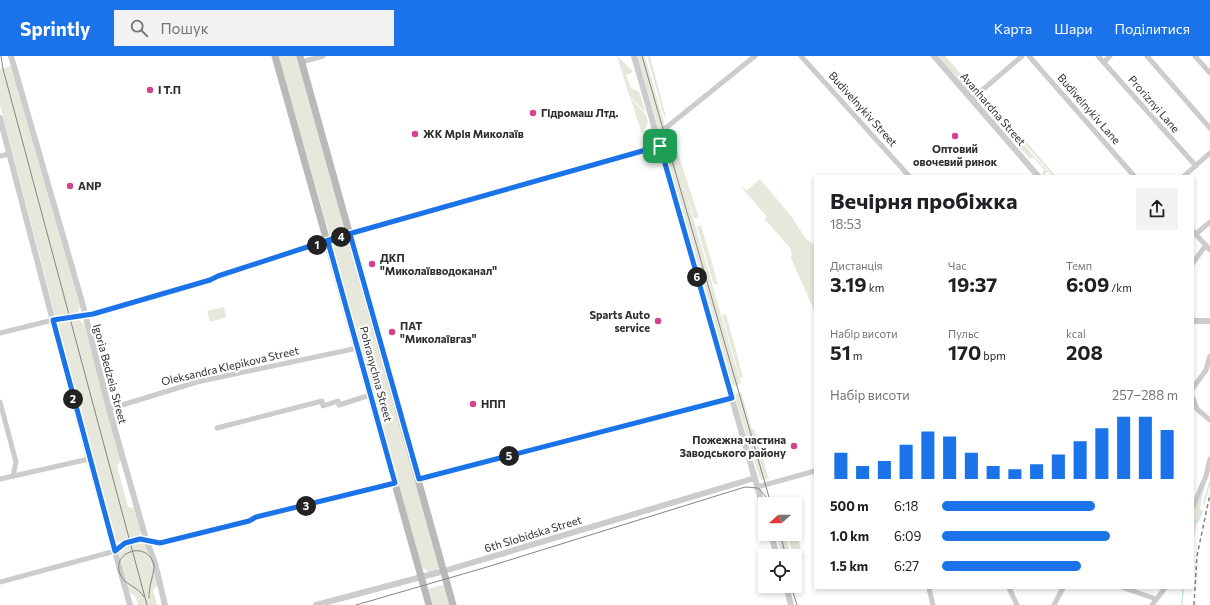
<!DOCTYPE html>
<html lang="uk">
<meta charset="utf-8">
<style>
body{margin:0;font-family:Commissioner,sans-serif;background:#f2f2f2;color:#202124;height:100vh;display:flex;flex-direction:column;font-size:15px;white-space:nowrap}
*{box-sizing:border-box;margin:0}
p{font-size:13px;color:#757577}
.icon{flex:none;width:22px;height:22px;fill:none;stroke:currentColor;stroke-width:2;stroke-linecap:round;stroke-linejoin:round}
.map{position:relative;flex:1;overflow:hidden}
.sheet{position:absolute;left:814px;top:119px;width:380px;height:414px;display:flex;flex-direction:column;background:#fff;border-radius:0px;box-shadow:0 2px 6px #0003}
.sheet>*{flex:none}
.needle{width:26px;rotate:249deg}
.controls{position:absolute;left:758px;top:441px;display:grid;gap:8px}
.controls a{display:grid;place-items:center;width:44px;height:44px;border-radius:0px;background:#fff;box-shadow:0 2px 6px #0003;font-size:20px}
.pin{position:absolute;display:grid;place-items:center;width:34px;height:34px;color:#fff;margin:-17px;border-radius:8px;box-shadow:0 2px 6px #0006}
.km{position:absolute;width:20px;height:20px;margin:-10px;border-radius:50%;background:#222;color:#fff;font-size:11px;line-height:20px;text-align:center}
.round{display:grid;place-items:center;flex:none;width:42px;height:42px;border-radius:0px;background:#f2f2f2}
.head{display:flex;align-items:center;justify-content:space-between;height:68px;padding:0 16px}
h1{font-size:22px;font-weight:700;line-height:30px}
.stats{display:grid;grid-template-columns:repeat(3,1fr);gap:6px;height:68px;padding:4px 16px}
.stats div{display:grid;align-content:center}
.stats b{font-size:20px;font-weight:700}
.stats small{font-size:11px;font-weight:400}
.stats p{font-size:11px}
.chart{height:112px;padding:8px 16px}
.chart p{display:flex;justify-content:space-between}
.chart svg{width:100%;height:72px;margin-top:4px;stroke:#1a73e8;stroke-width:6}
ul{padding:0 16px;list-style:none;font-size:13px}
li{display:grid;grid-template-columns:64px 48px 1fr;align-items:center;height:30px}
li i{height:10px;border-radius:5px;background:#1a73e8}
header{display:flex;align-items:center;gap:24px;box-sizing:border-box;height:56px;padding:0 20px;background:#1a73e8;color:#fff}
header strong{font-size:19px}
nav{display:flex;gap:22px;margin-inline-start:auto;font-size:14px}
.search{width:280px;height:36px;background:#f2f2f2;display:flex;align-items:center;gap:10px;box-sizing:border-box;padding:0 14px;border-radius:0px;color:#757577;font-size:15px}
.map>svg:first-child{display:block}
.green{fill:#e7e7db}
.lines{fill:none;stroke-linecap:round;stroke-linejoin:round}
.stream{stroke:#c9e6e5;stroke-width:1.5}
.minor{stroke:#ccc;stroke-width:5}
.tertiary{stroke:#ccc;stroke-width:6}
.secondary{stroke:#b9b9b9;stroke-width:7}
.tram{stroke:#848484;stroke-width:1}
.rail{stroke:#848484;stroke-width:1.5;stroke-dasharray:4 3;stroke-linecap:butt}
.route-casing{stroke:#fff;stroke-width:8}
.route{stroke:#1a73e8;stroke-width:5}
.poi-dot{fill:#d3448c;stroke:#fff;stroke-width:1.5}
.labels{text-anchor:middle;stroke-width:4;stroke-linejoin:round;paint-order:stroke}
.poi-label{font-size:11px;font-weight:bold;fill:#2f2f2f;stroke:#fff;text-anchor:start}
.street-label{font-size:11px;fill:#2f2f2f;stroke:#fff}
</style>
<header>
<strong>Sprintly</strong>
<div class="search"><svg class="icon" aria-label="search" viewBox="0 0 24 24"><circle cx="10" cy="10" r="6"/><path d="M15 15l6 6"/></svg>Пошук</div>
<nav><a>Карта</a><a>Шари</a><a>Поділитися</a></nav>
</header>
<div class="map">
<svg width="1210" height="549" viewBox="0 0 1210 549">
<rect width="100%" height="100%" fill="#fff"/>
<!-- green -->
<g class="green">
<path d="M278,0H298L346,175L330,180Z"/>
<path d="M617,0L632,14L633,16L626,19L631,32L639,36L646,57L629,39Z"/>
<path d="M637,0H645L665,70L659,74Z"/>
<path d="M647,0H650L666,61L664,60Z"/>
<path d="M938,0H945L978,37L974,38L970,37Z"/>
<path d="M11,10L80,251L77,258L57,261L55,258L0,49V13Z"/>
<path d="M982,39L988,42L1056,120H1053Z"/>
<path d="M630,41L646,59L648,66L642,78Z"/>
<path d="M986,46L1052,120L1047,116L1044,119L1042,117L1044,114L1033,101L1030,103L986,54Z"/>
<path d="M666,78L680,117L741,328L734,330L732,329L662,84Z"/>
<path d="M672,79L699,162H694L669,83Z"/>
<path d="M760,123L791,160L806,183L815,189V256L790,200L792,199L791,193L768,167L764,163L767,161L741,131L747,134Z"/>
<path d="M701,169L718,228L714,229L697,171Z"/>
<path d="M343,184L349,186L439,511L437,514L429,516L422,511L333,193L336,186Z"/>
<path d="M224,251L226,261L210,266L207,255Z"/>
<path d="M726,258L743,321L740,322L722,259Z"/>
<path d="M75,262L79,263L84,268L121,405L117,410L128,451L134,452L141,474L140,480L127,483L119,487L115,484L58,270L61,266Z"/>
<path d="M741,336L752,374L754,373L769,423L761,424L759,420L735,341V338Z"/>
<path d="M1205,428L1200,452L1202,455L1196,471L1193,486L1195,445Z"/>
<path d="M795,471L803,502L798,503L800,511L795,504L787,478H795Z"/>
<path d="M776,478H785L791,500H782Z"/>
<path d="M144,485L158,529L153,534L157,549H138L135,540L130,537L118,493Z"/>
<path d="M445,528L451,549H433L428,533Z"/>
</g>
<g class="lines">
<!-- stream -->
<g class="stream">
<path d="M1204,447L1210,426"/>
<path d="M1193,466L1198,465L1202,455"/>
<path d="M1182,549L1183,532"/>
</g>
<!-- minor -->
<g class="minor">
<path d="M801,0L909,120"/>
<path d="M1029,0L1134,120"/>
<path d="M1098,0L1196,110"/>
<path d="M1147,0L1210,72"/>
<path d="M1195,0L1210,17"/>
<path d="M302,6L323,0"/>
<path d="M1104,6L1110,0"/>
<path d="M972,43L1022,0"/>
<path d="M657,79L755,0"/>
<path d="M0,100L9,98"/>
<path d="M1184,120L1210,97"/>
<path d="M1193,175L1210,194"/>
<path d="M1196,178L1210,166"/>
<path d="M1193,207L1206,189"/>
<path d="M0,277L53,264L93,258L210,224L218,220L339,181L660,90"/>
<path d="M1193,332L1206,314L1210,300"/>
<path d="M1193,342L1197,353L1210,364"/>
<path d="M0,346L16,406L13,420"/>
<path d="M109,353L197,326L358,292"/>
<path d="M217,372L322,345L323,350L338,345L339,349L370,339"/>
<path d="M0,423L89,403"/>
<path d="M419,423L732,342"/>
<path d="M757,431L815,415"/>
<path d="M1193,451L1206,420L1210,403"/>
<path d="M0,526L115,495C122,488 134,481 145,483C150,484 155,486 161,487L249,465L255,461L395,427"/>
<path d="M929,532L933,549"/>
<path d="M1009,532L1017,549"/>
<path d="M1124,532L1156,543"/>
<path d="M1054,549L1063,532"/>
<path d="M1152,549L1165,532"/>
</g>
<!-- tertiary -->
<g class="tertiary">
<path d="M11,0L82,246L109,353L146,483L155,507L165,549"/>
<path d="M634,0L765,458"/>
<path d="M934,0L1038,120"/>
<path d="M0,62L89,403L130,549"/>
<path d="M1193,265H1210"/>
<path d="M771,478L777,500"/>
<path d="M786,530L791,549"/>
<path d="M316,549L444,515L755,422"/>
</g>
<!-- secondary -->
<g class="secondary">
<path d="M275,0L429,549"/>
<path d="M300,0L453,549"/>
</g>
<!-- tram -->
<g class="tram">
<path d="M1,0L3,13L147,549"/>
<path d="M642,0L771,448"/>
<path d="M780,478L786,500"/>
<path d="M791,530L797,549"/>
<path d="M144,541C138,530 124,529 120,518C111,495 148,484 154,509C155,515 148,532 149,542"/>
<path d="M356,549L487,511L745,431L758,432L768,443"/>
</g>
<!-- rail -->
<path class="rail" d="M1194,549L1197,500L1210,438"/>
</g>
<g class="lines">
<!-- route casing -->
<g class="route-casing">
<path id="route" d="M660,90L338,181L218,220L210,224L93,258L53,264L115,495L125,487L140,483L160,487L249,465L256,461L395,427L328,186L350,178L419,423L732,342L660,90"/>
</g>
<!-- route -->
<use href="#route" class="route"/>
</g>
<!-- markers -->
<g class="poi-dot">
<circle cx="150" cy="34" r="4"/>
<circle cx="533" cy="57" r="4"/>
<circle cx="415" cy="78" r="4"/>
<circle cx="955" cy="80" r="4"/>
<circle cx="70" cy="130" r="4"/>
<circle cx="372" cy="208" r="4"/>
<circle cx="658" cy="265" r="4"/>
<circle cx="392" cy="276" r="4"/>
<circle cx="473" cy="348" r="4"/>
<circle cx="794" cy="390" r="4"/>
</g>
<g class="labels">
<!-- poi labels -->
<g class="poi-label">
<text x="158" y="38">І Т.П</text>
<text x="541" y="61">Гідромаш Лтд.</text>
<text x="423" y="82">ЖК Мрія Миколаїв</text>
<text x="955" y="97" text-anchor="middle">Оптовий<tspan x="955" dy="13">овочевий ринок</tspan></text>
<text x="78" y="134">ANP</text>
<text x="380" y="206">ДКП<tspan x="380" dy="13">"Миколаївводоканал"</tspan></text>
<text x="650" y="263" text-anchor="end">Sparts Auto<tspan x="650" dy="13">service</tspan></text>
<text x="400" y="274">ПАТ<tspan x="400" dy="13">"Миколаївгаз"</tspan></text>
<text x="481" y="352">НПП</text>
<text x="786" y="388" text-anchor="end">Пожежна частина<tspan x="786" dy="13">Заводського району</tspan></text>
</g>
<!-- street labels -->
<g class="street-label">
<text transform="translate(1154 48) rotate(49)" y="4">Proriznyi Lane</text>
<text transform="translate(863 53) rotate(48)" y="4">Budivelnykiv Street</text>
<text transform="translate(993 53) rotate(49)" y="4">Avanhardna Street</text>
<text transform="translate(1089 53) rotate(49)" y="4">Budivelnykiv Lane</text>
<text transform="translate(230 310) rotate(-13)" y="4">Oleksandra Klepikova Street</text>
<text transform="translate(110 318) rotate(75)" y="4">Igoria Bedzeia Street</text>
<text transform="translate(376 318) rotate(75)" y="4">Pohranychna Street</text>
<text transform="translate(533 478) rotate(-17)" y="4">6th Slobidska Street</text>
</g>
</g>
</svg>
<div class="controls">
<a><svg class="needle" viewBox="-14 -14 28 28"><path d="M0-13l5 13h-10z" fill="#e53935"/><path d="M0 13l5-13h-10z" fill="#757577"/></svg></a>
<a><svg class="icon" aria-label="locate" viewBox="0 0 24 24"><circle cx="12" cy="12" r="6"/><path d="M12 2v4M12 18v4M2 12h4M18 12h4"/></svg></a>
</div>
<div class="pin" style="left:660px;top:90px;background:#1e9e55"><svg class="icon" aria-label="arrive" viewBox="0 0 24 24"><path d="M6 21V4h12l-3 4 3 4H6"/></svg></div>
<b class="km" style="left:317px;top:189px">1</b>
<b class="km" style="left:73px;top:343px">2</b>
<b class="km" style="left:306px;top:450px">3</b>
<b class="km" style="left:341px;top:181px">4</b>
<b class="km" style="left:509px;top:400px">5</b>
<b class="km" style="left:697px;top:221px">6</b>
<section class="sheet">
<div class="head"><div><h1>Вечірня пробіжка</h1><p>18:53</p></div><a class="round"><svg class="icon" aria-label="share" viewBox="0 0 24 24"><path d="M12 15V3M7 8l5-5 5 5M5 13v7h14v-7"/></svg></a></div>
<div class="stats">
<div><p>Дистанція</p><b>3.19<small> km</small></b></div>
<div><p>Час</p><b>19:37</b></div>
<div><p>Темп</p><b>6:09<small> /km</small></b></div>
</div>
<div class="stats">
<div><p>Набір висоти</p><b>51<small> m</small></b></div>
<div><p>Пульс</p><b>170<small> bpm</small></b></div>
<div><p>kcal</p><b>208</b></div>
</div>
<div class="chart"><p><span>Набір висоти</span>257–288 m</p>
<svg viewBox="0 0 160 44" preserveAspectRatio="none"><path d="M5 44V28M15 44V36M25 44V33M35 44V23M45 44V15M55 44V18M65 44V28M75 44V36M85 44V38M95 44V35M105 44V29M115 44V21M125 44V13M135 44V6M145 44V6M155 44V14"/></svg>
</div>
<ul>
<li><b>500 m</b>6:18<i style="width:65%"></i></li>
<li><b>1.0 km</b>6:09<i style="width:71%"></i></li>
<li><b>1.5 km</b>6:27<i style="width:59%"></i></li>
</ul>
</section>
</div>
